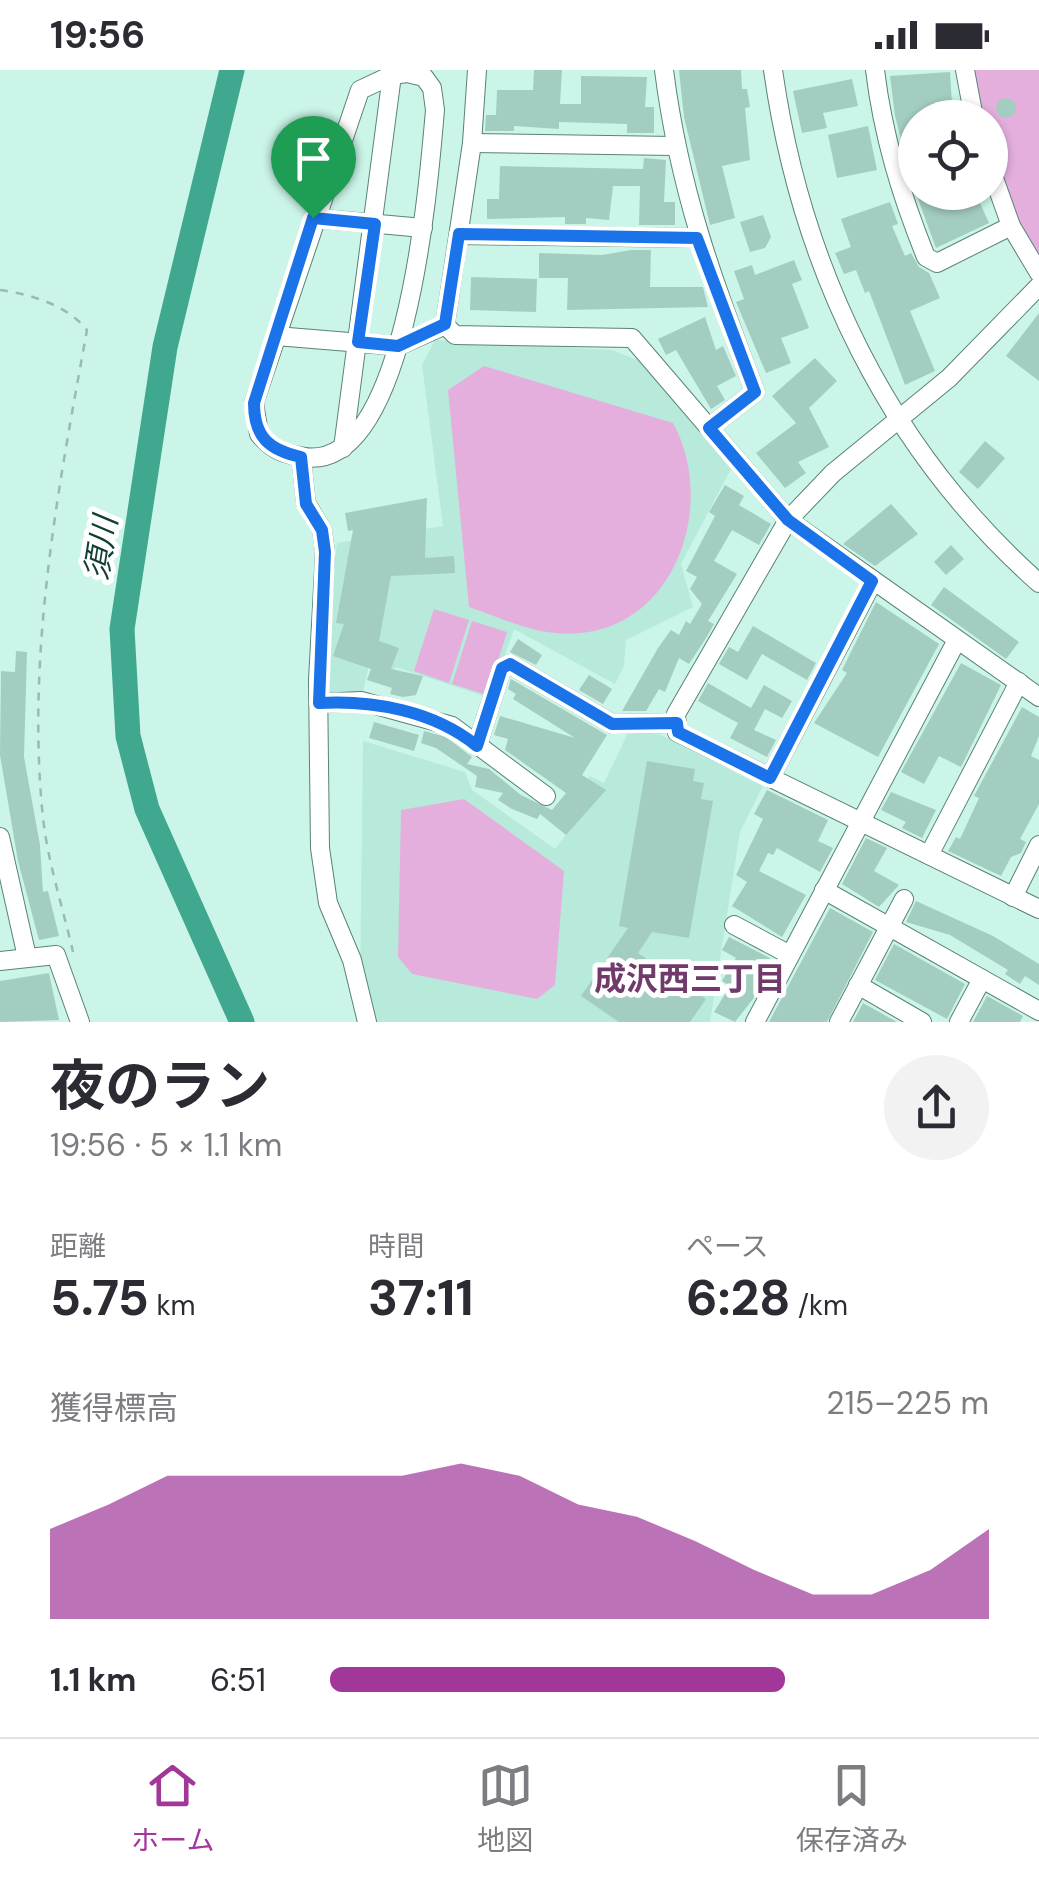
<!DOCTYPE html>
<html lang="ja">
<meta charset="utf-8">
<style>
body{margin:0;font-family:"DM Sans","Noto Sans JP",sans-serif;background:#f2f2f3;color:#2b2b33;height:100vh;display:flex;flex-direction:column;font-size:38px;white-space:nowrap}
*{box-sizing:border-box;margin:0}
p{font-size:32px;color:#7c7c81}
.icon{flex:none;width:55px;height:55px;fill:none;stroke:currentColor;stroke-width:2;stroke-linecap:round;stroke-linejoin:round}
.map{position:relative;height:952px;overflow:hidden}
.drawer{display:flex;flex-direction:column;background:#fff;flex:1}
.drawer>*{flex:none}
.controls{position:absolute;left:898px;top:30px;display:grid;gap:20px}
.controls a{display:grid;place-items:center;width:110px;height:110px;border-radius:50%;background:#fff;box-shadow:0 2px 8px #0004;font-size:50px}
.pin{position:absolute;display:grid;place-items:center;width:85px;height:85px;color:#fff;margin:-102px -42px;border-radius:50% 50% 50% 0;rotate:-45deg;box-shadow:0 0 10px #0007}
.pin .icon{rotate:45deg}
.round{display:grid;place-items:center;flex:none;width:105px;height:105px;border-radius:52px;background:#f2f2f3}
.overview{display:flex;align-items:center;justify-content:space-between;height:170px;padding:0 50px}
h1{font-size:55px;font-weight:700;line-height:75px}
.figures{display:grid;grid-template-columns:repeat(3,1fr);gap:15px;height:170px;padding:10px 50px}
.figures div{display:grid;align-content:center}
.figures b{font-size:50px;font-weight:700}
.figures small{font-size:28px;font-weight:400}
.figures p{font-size:28px}
.chart{height:280px;padding:20px 50px}
.chart p{display:flex;justify-content:space-between}
.chart svg{width:100%;height:180px;margin-top:10px;fill:#a03799;opacity:.7}
ul{padding:0 50px;list-style:none;font-size:32px}
li{display:grid;grid-template-columns:160px 120px 1fr;align-items:center;height:75px}
li i{height:25px;border-radius:12px;background:#a03799}
.status{display:flex;justify-content:space-between;align-items:center;height:70px;padding:0 50px;background:#fff;direction:ltr}
.status svg{height:28px;fill:currentColor}
.dock{display:flex;justify-content:space-around;align-items:center;height:140px;border-top:2px solid #e1e1e2;background:#fff;font-size:28px;color:#7c7c81}
.dock a{display:grid;justify-items:center;gap:5px}
.dock .active{color:#a03799}
.map>svg:first-child{display:block}
.built{fill:#b7eadb}
.green{fill:#e4afdd}
.lines{fill:none;stroke-linecap:round;stroke-linejoin:round}
.river{stroke:#41a890;stroke-width:25}
.building{fill:#a4cdc1}
.minor-casing{stroke:#5b8277;stroke-width:20}
.path{stroke:#99bbb0;stroke-width:2.5;stroke-dasharray:8 8;stroke-linecap:butt}
.minor{stroke:#fff;stroke-width:18}
.route-casing{stroke:#fff;stroke-width:20}
.route{stroke:#1a73e8;stroke-width:12}
.labels{text-anchor:middle;stroke-width:10;stroke-linejoin:round;paint-order:stroke}
.water-label{font-size:32px;font-style:italic;fill:#123f35;stroke:#fff}
.neighbourhood-label{font-size:32px;font-weight:bold;fill:#703b6b;stroke:#fff}
</style>
<div class="status"><b>19:56</b><svg viewBox="0 0 49 12"><path d="M0 12V9h3v3zM5 12V6h3v6zM10 12V3h3v9zM15 12V0h3v12zM26 1h20v11H26zM47 4h2v5h-2z"/></svg></div>
<div class="map">
<svg width="1039" height="952" viewBox="0 0 1039 952">
<rect width="100%" height="100%" fill="#cbf5e8"/>
<!-- built -->
<g class="built">
<path d="M435,270L612,280L638,290L731,399L681,494L693,537L626,570L624,596L615,614L514,559L490,628L396,597L393,601L369,595L362,626L327,628L325,563L337,473L443,456L422,295Z"/>
<path d="M629,661L661,665L763,716L740,762L710,952H371L360,921L363,671L465,702L472,720L555,779L587,738L576,729L590,706L604,713Z"/>
</g>
<!-- green -->
<g class="green">
<path d="M965,0H1039V203L990,97V48L974,47Z"/>
<path d="M484,296L673,353C716,431 679,553 581,563C543,568 504,549 469,537L448,320Z"/>
<path d="M434,539L469,550L449,613L414,601Z"/>
<path d="M472,551L507,562L487,625L452,614Z"/>
<path d="M464,729L564,801L555,915L537,929L412,904L398,887L401,740Z"/>
</g>
<g class="lines">
<!-- river -->
<path class="river" d="M232,0L165,277L122,559L128,666L147,739L242,952"/>
</g>
<!-- building -->
<g class="building">
<path d="M534,0H562L560,34H581V6L647,7L645,37H654V63H627V54L559,52V59L514,56V61H485L486,45H496L497,20H533Z"/>
<path d="M679,0H741L742,19H747L750,37L745,38L750,90L722,96L735,148L710,155L684,47Z"/>
<path d="M950,2L952,34L956,33L959,48H915L912,111L895,46L890,6Z"/>
<path d="M852,9L858,36L823,43L827,58L802,63L793,21Z"/>
<circle cx="1006" cy="38" r="10"/>
<path d="M868,56L877,100L837,108L828,65Z"/>
<path d="M644,88L666,90L664,132H675V155H639L640,116H613L609,150L586,148V154H565V147L487,149V129H499L500,96L643,99Z"/>
<path d="M936,122H975L989,153L936,178L918,129Z"/>
<path d="M890,132L898,154L892,156L905,186L911,183L919,197L929,203L940,228L910,241L935,301L905,315L869,221L865,223L856,200L844,204L835,183L851,177L841,149Z"/>
<path d="M763,145L771,167L765,178L750,182L740,152Z"/>
<path d="M631,180H651L650,217H703L708,237L567,240L568,208H539V183L602,185Z"/>
<path d="M794,190L802,210L792,214L809,258L781,268L791,293L766,303L736,232L744,229L734,201L752,195L755,205Z"/>
<path d="M471,207L537,209L536,242L470,240Z"/>
<path d="M1039,243V311L1006,286Z"/>
<path d="M705,247L716,280L723,276L736,306L717,316L725,330L711,339L676,280L666,285L658,269Z"/>
<path d="M815,288L837,311L809,338L829,377L798,392L806,403L785,418L756,383L796,353L772,326Z"/>
<path d="M985,371L1005,388L978,419L959,402Z"/>
<path d="M725,415L744,426L739,435L771,454L759,475L732,460L714,491L737,504L708,551L714,554L706,568L689,594L679,588L665,622L659,619L646,641H622L658,578L671,560L679,565L686,551L690,554L702,534L690,519L697,507L686,501L715,446L709,442Z"/>
<path d="M427,428L425,488L454,486L455,503L391,506L379,571L399,578L391,599L423,606L416,625L403,627L390,624L392,618L367,610L371,599L333,586L344,554L336,553L353,460L348,461L345,443Z"/>
<path d="M891,434L918,464L875,496L843,474Z"/>
<path d="M951,475L964,489L946,505L934,492Z"/>
<path d="M944,517L1019,572L1006,589L931,535Z"/>
<path d="M876,532L939,574L878,687L814,653L847,603L842,600Z"/>
<path d="M753,556L816,593L807,610L762,584L747,610L719,594L729,577L738,582Z"/>
<path d="M518,569L542,585L536,595L510,582Z"/>
<path d="M16,581L27,582L24,687L40,775L43,822L48,821L59,866L39,870L18,791L0,685L1,601L15,602Z"/>
<path d="M961,593L1001,615L961,697L939,686L924,714L901,702Z"/>
<path d="M589,605L612,619L603,634L579,620Z"/>
<path d="M511,609L607,665L582,705L606,720L566,765L540,744L537,749L512,739L498,730L503,723L475,717L477,706L436,678L421,673L424,661L446,667L472,687L467,694L489,699L521,725L552,740L566,723L505,680L508,669L494,665L500,646L575,668L513,629L516,624L508,619Z"/>
<path d="M708,613L751,638L764,615L792,631L782,648L765,639L754,660L776,670L767,687L730,668L738,653L698,631Z"/>
<path d="M1022,637L1039,647V666L1031,686L1039,690V734L1020,769L1026,772L1021,783L1011,787L1001,806L948,781L956,767L960,769L979,728L974,726Z"/>
<path d="M374,652L419,665L414,681L369,668Z"/>
<path d="M647,691L695,699L693,711L704,713L701,729L713,731L689,868L652,862L638,883L706,929L690,952H619L581,926L628,858L619,856Z"/>
<path d="M767,720L828,750L818,771L833,778L820,802L777,778L773,785L768,783L759,801L806,825L782,867L732,836L747,812L736,805L763,749L754,744Z"/>
<path d="M891,722L936,740L922,768L902,758L906,752L881,740Z"/>
<path d="M866,768L887,778L874,801L899,815L879,837L842,814Z"/>
<path d="M916,831L993,866L1039,894V915L1025,906L1020,914L1005,904L1008,900L950,865L906,852Z"/>
<path d="M830,838L873,862L827,952H769Z"/>
<path d="M729,867L770,888L753,929L735,952L714,942L730,916L722,911L736,888L722,880Z"/>
<path d="M894,874L965,914L947,949L875,910Z"/>
<path d="M49,903L59,950L0,952V911Z"/>
<path d="M987,926L1023,946L1020,952H973Z"/>
<path d="M863,933L897,952H853Z"/>
</g>
<g class="lines">
<!-- minor casing -->
<g class="minor-casing">
<g id="minor">
<path d="M477,0L472,73L445,255L455,265L632,268L788,450L1039,627"/>
<path d="M664,0C679,119 713,211 755,322L709,358"/>
<path d="M773,0C801,198 888,379 1039,513"/>
<path d="M875,0C883,66 901,125 926,187L937,193L1011,156"/>
<path d="M965,0L974,48"/>
<path d="M407,3L424,7L432,18L435,40C429,107 408,403 304,387C284,384 272,380 259,364L254,333L360,20L392,5Z"/>
<path d="M472,73L674,76"/>
<path d="M990,97L1011,156L1039,203"/>
<path d="M313,148L423,158"/>
<path d="M459,165L697,168"/>
<path d="M1039,216L949,308L833,403L788,450L676,644L677,662L1039,839"/>
<path d="M276,266L398,276L445,255"/>
<path d="M343,378L392,5"/>
<path d="M301,387L306,433L322,460L325,481L318,610L320,778L328,833L352,890L367,952"/>
<path d="M319,633L361,631L452,656L546,726"/>
<path d="M477,676L502,598L510,594L612,654L677,653"/>
<path d="M770,708L873,511"/>
<path d="M0,767L27,887"/>
<path d="M929,785L1019,612"/>
<path d="M824,820L1039,941"/>
<path d="M1013,827L1039,775"/>
<path d="M734,855L790,885"/>
<path d="M0,891L56,885L80,952"/>
<path d="M858,915L922,952"/>
<path d="M755,952L957,570"/>
<path d="M839,952L904,829"/>
<path d="M959,952L982,909"/>
</g>
</g>
<!-- path -->
<path class="path" d="M0,220C30,224 67,235 87,260C58,419 26,585 43,748C48,793 63,838 73,882"/>
<!-- minor -->
<use href="#minor" class="minor"/>
</g>
<g class="lines">
<!-- route casing -->
<g class="route-casing">
<path id="route" d="M313,148L375,154L358,272L398,276L445,254L459,164L697,168L755,322L709,358L788,450L872,511L770,708L678,662L677,653L612,654L510,594L502,598L477,676C434,641 374,630 319,633L325,482L322,460L306,434L301,387C269,380 254,367 254,333Z"/>
</g>
<!-- route -->
<use href="#route" class="route"/>
</g>
<g class="labels">
<!-- water labels -->
<g class="water-label">
<text transform="translate(101 478) rotate(-81)" y="11">須川</text>
</g>
<!-- neighbourhood labels -->
<g class="neighbourhood-label">
<text x="690" y="920">成沢西三丁目</text>
</g>
</g>
</svg>
<div class="controls">
<a><svg class="icon" aria-label="locate" viewBox="0 0 24 24"><circle cx="12" cy="12" r="6"/><path d="M12 2v4M12 18v4M2 12h4M18 12h4"/></svg></a>
</div>
<div class="pin" style="left:313px;top:148px;background:#1e9e55"><svg class="icon" aria-label="arrive" viewBox="0 0 24 24"><path d="M6 21V4h12l-3 4 3 4H6"/></svg></div>
</div>
<section class="drawer">
<div class="overview"><div><h1>夜のラン</h1><p>19:56 · 5 × 1.1 km</p></div><a class="round"><svg class="icon" aria-label="share" viewBox="0 0 24 24"><path d="M12 15V3M7 8l5-5 5 5M5 13v7h14v-7"/></svg></a></div>
<div class="figures">
<div><p>距離</p><b>5.75<small> km</small></b></div>
<div><p>時間</p><b>37:11</b></div>
<div><p>ペース</p><b>6:28<small> /km</small></b></div>
</div>
<div class="chart"><p><span>獲得標高</span>215–225 m</p>
<svg viewBox="0 0 160 44" preserveAspectRatio="none"><path d="M0 44V22L10 16L20 9L30 9L40 9L50 9L60 9L70 6L80 9L90 16L100 19L110 25L120 32L130 38L140 38L150 32L160 22V44z"/></svg>
</div>
<ul>
<li><b>1.1 km</b>6:51<i style="width:69%"></i></li>
</ul>
</section>
<nav class="dock">
<a class="active"><svg class="icon" aria-label="home" viewBox="0 0 24 24"><path d="M3 11l9-7 9 7M6 9v11h12V9"/></svg>ホーム</a>
<a><svg class="icon" aria-label="map" viewBox="0 0 24 24"><path d="M3 6l6-2 6 2 6-2v14l-6 2-6-2-6 2zM9 4v14M15 6v14"/></svg>地図</a>
<a><svg class="icon" aria-label="saved" viewBox="0 0 24 24"><path d="M7 4h10v16l-5-4-5 4z"/></svg>保存済み</a>
</nav>
